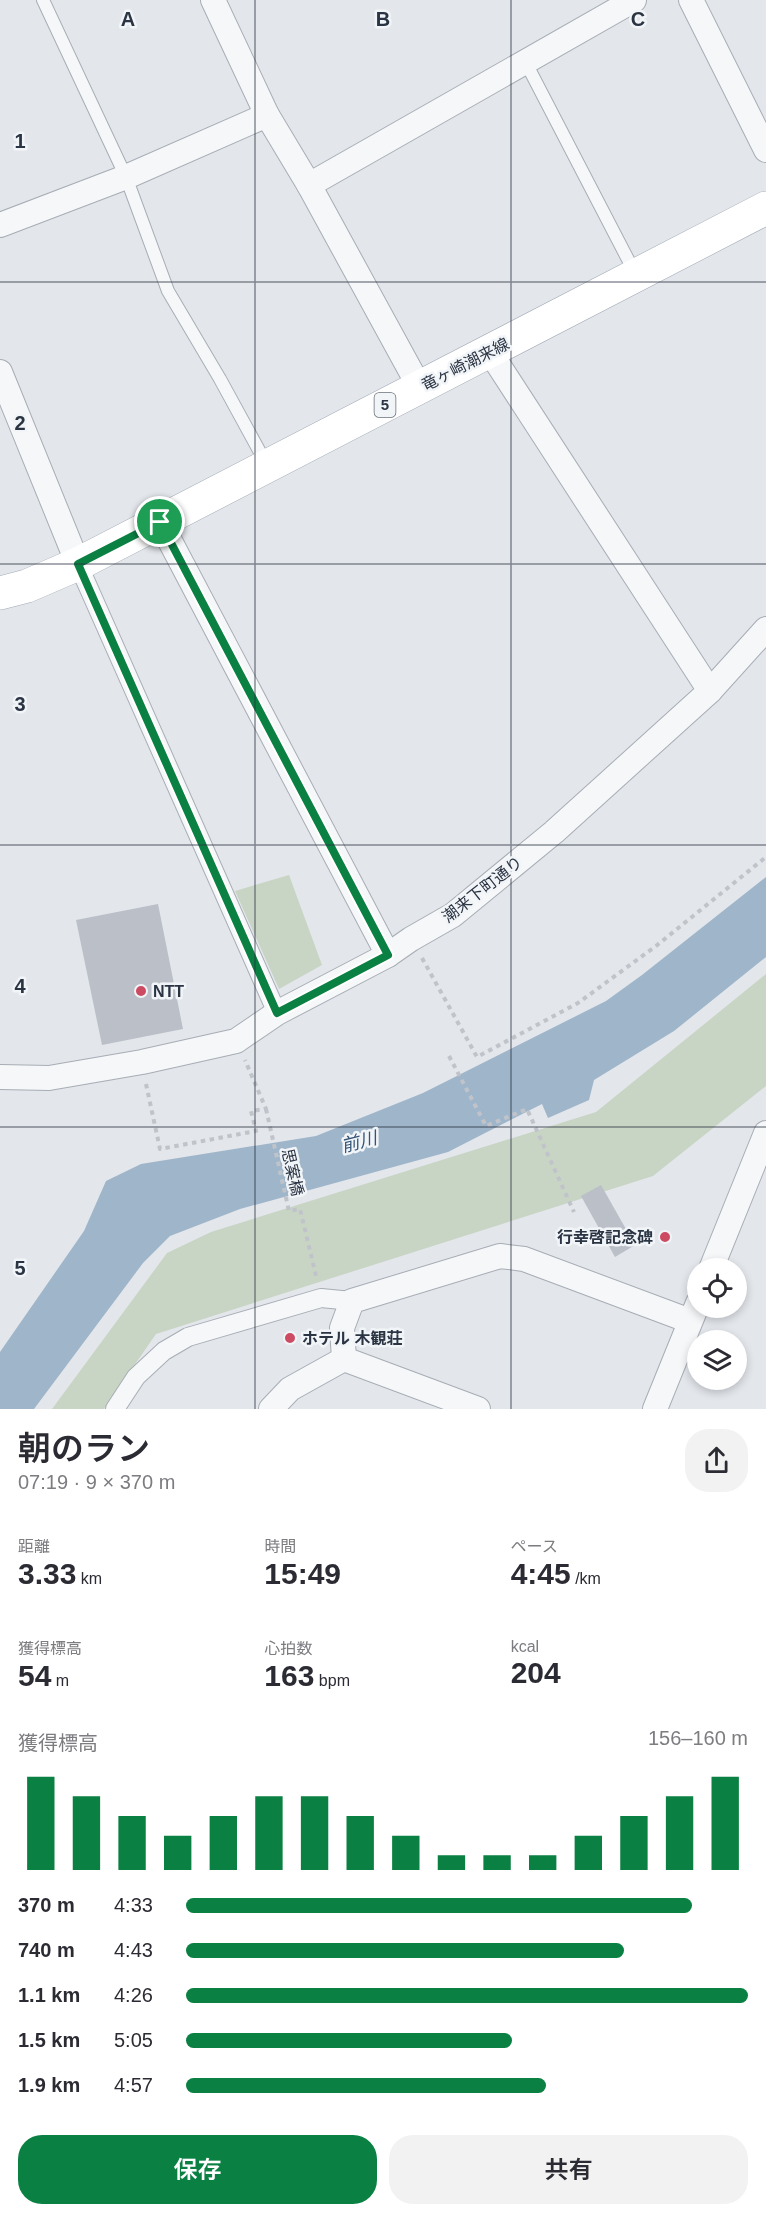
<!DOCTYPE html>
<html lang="ja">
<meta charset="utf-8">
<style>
body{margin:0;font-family:Arial,"Noto Sans JP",sans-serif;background:#f2f2f3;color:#2b2b33;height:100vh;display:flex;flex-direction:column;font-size:22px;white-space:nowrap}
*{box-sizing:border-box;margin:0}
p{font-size:20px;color:#7c7c81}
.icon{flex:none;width:33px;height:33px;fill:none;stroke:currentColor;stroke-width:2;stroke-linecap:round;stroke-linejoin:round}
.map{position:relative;height:1409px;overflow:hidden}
.drawer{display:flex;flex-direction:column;background:#fff;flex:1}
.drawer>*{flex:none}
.tools{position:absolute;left:687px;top:1258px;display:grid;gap:12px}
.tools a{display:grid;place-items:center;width:60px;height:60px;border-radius:50%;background:#fff;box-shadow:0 3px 9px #0003;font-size:30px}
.pin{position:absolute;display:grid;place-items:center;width:51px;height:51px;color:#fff;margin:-26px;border:3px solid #fff;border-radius:50%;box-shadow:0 2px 6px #0007}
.round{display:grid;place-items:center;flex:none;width:63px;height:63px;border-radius:24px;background:#f2f2f3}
.overview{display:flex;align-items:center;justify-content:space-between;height:102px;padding:0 18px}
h1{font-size:33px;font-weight:600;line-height:45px}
.figures{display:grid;grid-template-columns:repeat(3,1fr);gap:9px;height:102px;padding:6px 18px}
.figures div{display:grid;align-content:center}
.figures b{font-size:30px;font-weight:600}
.figures small{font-size:16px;font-weight:400}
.figures p{font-size:16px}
.chart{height:168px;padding:12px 18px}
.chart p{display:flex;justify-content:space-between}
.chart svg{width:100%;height:108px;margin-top:6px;stroke:#0b8043;stroke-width:6}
.button{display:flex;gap:12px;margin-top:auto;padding:12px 18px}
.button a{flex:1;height:69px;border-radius:24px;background:#0b8043;color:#fff;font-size:24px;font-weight:600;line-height:69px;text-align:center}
.button a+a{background:#f2f2f3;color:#2b2b33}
ul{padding:0 18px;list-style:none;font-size:20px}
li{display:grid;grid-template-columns:96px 72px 1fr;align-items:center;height:45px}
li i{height:15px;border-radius:8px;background:#0b8043}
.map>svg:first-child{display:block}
.green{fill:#c9d5c4}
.water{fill:#9eb5ca}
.building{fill:#babfc8}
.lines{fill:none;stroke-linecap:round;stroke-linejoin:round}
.service-casing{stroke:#a8adb5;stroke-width:14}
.pedestrian-casing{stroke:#a8adb5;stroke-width:20}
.minor-casing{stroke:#a8adb5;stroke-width:26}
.primary-casing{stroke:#a2abb6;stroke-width:34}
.path{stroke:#c0c4ca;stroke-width:4;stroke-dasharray:4.5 4.5;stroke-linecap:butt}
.service{stroke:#f5f7f9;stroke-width:12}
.pedestrian{stroke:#f5f7f9;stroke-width:18}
.minor{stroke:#f5f7f9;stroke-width:24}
.primary{stroke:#fff;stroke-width:33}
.route-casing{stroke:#fff;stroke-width:12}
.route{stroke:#0b8043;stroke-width:8}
.grid{fill:none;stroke:#2b3443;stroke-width:1.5;stroke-opacity:0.55}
.poi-dot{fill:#cd4a63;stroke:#f2f5f8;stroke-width:2}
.labels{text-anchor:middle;stroke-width:5;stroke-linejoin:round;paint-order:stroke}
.shield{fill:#f2f5f8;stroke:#676e79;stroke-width:1.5}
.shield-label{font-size:15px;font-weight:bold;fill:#2b3443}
.street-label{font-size:16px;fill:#2b3443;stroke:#f2f5f8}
.poi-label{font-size:16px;font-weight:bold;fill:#2b3443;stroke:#f2f5f8;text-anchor:start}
.water-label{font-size:18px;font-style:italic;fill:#355577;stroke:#f2f5f8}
.grid-label{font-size:20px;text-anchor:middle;font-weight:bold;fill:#2b3443;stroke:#f2f5f8;stroke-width:5;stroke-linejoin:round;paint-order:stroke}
</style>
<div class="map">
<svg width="766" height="1409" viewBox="0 0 766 1409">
<rect width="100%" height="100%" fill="#e3e6eb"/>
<!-- green -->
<g class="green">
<path d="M289,875L322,965L279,989L235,891Z"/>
<path d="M766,974V1086L653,1176L156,1334L104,1409H52L167,1253L211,1232L596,1112Z"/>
</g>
<!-- water -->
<path class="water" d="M766,877V957L674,1031L594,1080L589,1100L548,1118L542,1104L448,1152L240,1209L170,1236L143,1263L34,1409H0V1352L84,1231L106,1181L141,1164L316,1136L423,1093L606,1001L642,975Z"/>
<!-- building -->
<g class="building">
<path d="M158,904L183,1029L102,1045L76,920Z"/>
<path d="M601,1185L635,1245L615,1257L581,1196Z"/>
</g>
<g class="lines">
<!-- service casing -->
<g class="service-casing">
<g id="service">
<path d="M43,0L126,177L168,291L220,379L267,465"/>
<path d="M525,61L635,273"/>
</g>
</g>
<!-- pedestrian casing -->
<g class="pedestrian-casing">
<g id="pedestrian">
<path d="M78,564L277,1013"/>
<path d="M115,1409L136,1377L164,1351L188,1337L321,1298L352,1301"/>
</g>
</g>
<!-- minor casing -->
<g class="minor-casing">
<g id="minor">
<path d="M213,0L267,115L309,185L420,388"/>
<path d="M691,0L766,150"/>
<path d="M309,185L634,0"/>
<path d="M0,225L126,177L267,115"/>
<path d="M490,352L710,691"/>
<path d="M0,372L78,564"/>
<path d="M160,522L388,955"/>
<path d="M0,1077L49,1078L142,1062L236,1041L277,1013L388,955L411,939L453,915L554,832L710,691L766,629"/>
<path d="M711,1269L766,1133"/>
<path d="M344,1359L342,1328L352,1301L500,1256L524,1259L690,1321"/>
<path d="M271,1409L290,1389L344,1359L478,1409"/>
<path d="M655,1409L698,1303"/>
</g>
</g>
<!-- primary casing -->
<g class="primary-casing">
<path id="primary" d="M0,593L27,586L78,564L766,208"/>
</g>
<!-- path -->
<g class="path">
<path d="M422,958L477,1057L578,1003L656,946L766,857"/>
<path d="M449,1056L486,1126L527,1109L574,1212"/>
<path d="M146,1084L160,1149L256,1131L251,1111L266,1109L245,1060"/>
<path d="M266,1109L289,1211L300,1209L317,1280"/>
</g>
<!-- service -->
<use href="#service" class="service"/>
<!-- pedestrian -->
<use href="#pedestrian" class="pedestrian"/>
<!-- minor -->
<use href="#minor" class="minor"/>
<!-- primary -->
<use href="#primary" class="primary"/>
</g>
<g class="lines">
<!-- route casing -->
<g class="route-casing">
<path id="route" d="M160,522L388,955L277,1013L78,564Z"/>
</g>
<!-- route -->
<use href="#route" class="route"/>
</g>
<!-- grid -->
<path class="grid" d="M255,0V1409M511,0V1409M0,282H766M0,564H766M0,845H766M0,1127H766"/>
<!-- markers -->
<g class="poi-dot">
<circle cx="141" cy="991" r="6"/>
<circle cx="665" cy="1237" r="6"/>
<circle cx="290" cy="1338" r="6"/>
</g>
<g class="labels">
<!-- shield labels -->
<rect class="shield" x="374.5" y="393" width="21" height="24" rx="4.5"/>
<g class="shield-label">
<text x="385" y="410">5</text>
</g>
<!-- street labels -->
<g class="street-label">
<text transform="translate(465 364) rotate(-27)" y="6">竜ヶ崎潮来線</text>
<text transform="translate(482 889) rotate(-38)" y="6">潮来下町通り</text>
<text transform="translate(293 1172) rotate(77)" y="6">思案橋</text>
</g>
<!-- poi labels -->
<g class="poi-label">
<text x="153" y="997">NTT</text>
<text x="653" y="1243" text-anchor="end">行幸啓記念碑</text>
<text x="302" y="1344">ホテル 木観荘</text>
</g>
<!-- water labels -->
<g class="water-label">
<text transform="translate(359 1142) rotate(-14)" y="6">前川</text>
</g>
</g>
<g class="grid-label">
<text x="128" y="26">A</text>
<text x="383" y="26">B</text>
<text x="638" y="26">C</text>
<text x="20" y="148">1</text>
<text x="20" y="430">2</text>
<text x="20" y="711">3</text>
<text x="20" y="993">4</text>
<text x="20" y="1275">5</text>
</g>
</svg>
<div class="tools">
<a><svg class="icon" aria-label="locate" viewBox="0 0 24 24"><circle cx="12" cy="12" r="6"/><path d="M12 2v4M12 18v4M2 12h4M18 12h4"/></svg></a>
<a><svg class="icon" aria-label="layers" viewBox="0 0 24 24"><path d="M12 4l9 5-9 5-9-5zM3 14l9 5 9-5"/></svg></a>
</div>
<div class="pin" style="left:160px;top:522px;background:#1e9e55"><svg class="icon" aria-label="arrive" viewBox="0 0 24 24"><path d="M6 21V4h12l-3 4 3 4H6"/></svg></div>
</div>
<section class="drawer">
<div class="overview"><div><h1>朝のラン</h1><p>07:19 · 9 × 370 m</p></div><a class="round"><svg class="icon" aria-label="share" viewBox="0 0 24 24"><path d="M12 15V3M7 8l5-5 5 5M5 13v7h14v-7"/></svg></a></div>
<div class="figures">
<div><p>距離</p><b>3.33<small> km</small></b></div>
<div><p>時間</p><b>15:49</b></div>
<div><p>ペース</p><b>4:45<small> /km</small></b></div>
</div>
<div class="figures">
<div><p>獲得標高</p><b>54<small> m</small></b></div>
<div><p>心拍数</p><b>163<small> bpm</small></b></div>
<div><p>kcal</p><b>204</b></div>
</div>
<div class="chart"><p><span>獲得標高</span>156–160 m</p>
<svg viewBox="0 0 160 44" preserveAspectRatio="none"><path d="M5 44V6M15 44V14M25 44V22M35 44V30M45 44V22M55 44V14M65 44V14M75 44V22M85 44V30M95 44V38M105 44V38M115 44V38M125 44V30M135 44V22M145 44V14M155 44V6"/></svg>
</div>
<ul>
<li><b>370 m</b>4:33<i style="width:90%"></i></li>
<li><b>740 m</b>4:43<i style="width:78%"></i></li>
<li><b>1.1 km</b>4:26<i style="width:100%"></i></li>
<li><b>1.5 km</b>5:05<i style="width:58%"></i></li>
<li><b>1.9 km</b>4:57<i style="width:64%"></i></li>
</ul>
<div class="button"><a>保存</a><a>共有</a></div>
</section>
